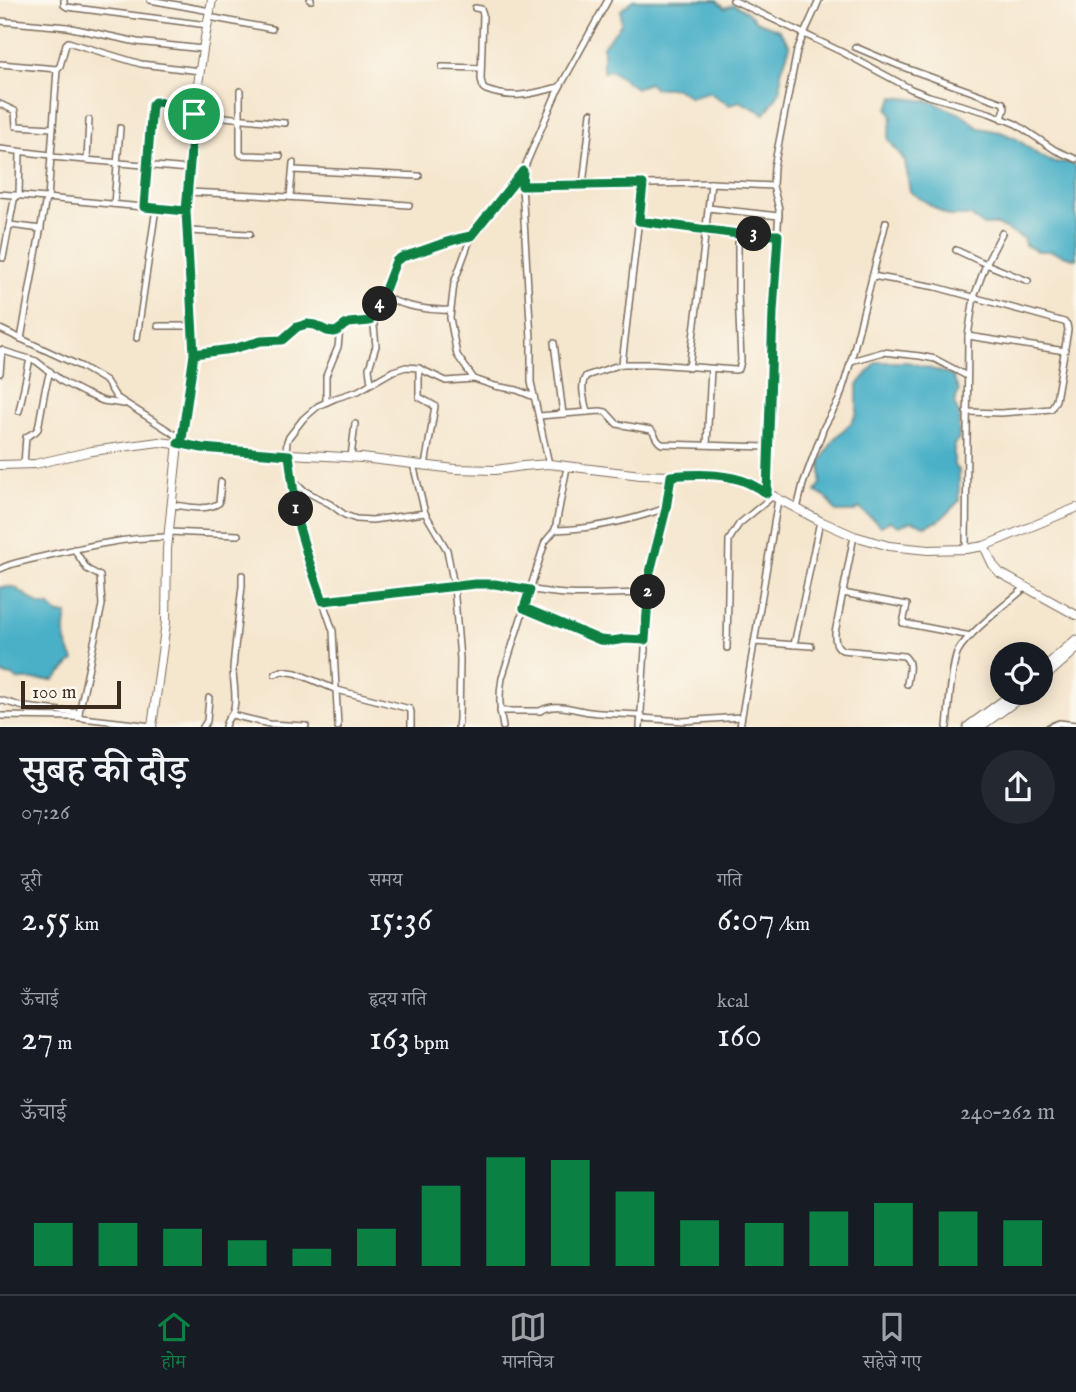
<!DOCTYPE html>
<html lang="hi">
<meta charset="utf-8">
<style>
body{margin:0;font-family:"IM FELL English","Noto Serif Devanagari",serif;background:#242831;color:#f1f3f6;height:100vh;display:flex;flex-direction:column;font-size:26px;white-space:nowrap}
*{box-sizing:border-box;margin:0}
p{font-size:23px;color:#9ea1a6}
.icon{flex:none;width:38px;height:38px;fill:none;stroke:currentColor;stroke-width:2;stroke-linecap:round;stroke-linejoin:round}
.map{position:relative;height:727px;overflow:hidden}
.side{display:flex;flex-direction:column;background:#171b24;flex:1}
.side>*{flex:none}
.controls{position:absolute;left:990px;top:642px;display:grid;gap:14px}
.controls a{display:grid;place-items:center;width:63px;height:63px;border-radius:50%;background:#171b24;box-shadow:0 4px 18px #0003;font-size:35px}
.scale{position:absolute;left:21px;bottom:18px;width:100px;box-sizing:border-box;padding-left:7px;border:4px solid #3b2a1e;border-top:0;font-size:19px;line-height:24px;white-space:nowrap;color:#3b2a1e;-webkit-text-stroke:5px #fbf7ec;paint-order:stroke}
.pin{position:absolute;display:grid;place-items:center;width:60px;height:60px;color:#fff;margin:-30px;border:4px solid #fff;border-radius:50%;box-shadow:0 2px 7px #0007}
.km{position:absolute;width:35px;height:35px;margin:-18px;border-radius:50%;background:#222;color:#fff;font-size:19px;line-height:35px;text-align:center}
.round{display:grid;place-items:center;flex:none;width:74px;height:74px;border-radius:37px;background:#242831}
.head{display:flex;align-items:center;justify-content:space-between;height:119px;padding:0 21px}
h1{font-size:38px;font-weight:600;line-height:52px}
.figures{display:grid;grid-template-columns:repeat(3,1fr);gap:10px;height:119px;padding:7px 21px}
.figures div{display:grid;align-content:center}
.figures b{font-size:35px;font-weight:600}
.figures small{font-size:19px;font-weight:400}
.figures p{font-size:19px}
.chart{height:196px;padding:14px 21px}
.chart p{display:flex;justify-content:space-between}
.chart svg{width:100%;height:126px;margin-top:7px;stroke:#0b8043;stroke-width:6}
.tab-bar{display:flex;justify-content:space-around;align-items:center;height:98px;border-top:2px solid #363941;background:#171b24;font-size:19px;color:#9ea1a6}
.tab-bar a{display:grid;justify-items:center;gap:4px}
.tab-bar .selected{color:#0b8043}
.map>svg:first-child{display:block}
.water{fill:#48b0c7;stroke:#426d72;stroke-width:2}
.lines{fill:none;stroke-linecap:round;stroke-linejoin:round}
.street-casing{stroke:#7c6c5c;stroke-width:8}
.secondary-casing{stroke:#7c6c5c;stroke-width:10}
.primary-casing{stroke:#7c6c5c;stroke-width:11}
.street{stroke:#fff;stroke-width:5}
.secondary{stroke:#fff;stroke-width:8}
.primary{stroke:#fff;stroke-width:9}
.route-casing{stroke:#fff;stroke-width:14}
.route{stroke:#0b8043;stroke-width:9}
</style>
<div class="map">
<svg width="1076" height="727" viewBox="0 0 1076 727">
<rect width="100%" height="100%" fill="#fbf7ec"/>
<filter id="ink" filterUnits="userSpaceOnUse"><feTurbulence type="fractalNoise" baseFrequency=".0143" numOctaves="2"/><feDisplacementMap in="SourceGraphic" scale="14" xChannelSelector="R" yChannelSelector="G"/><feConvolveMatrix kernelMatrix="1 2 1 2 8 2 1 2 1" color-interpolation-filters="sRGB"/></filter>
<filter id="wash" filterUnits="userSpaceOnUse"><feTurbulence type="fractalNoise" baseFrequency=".00686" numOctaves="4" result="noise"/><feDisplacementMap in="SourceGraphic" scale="28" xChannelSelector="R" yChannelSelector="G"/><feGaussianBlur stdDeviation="1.57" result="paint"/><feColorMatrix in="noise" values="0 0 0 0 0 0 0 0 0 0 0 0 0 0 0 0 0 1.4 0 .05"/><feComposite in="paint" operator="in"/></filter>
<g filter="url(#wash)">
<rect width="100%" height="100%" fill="#f5e6ce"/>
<!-- water -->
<g class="water">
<path d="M633,0H717L725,8L734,4L747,12L756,21L779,30L790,46L781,72V90L765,114L739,101L730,105L708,92L690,97L676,88H654L649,83L636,88L610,70L603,72V46L621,24V10Z"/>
<path d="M894,97L930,101L961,114L979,128L1001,132L1017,139L1037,154L1054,163H1072L1076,167V259L1050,251H1037L1025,245L1023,238L997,225H983L970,216H948L910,192L905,161L888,139L892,117L888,108Z"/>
<path d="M877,362H908L952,375L959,391L954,404L959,413V439L954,444V466L959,470V501L939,521L925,526L912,521L899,526L890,521L881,526L859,508L854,512H836L828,499L816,492L821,483V461L834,439L852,422L857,413V386Z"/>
<path d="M0,587H14L40,605H49L58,614H67C63,635 64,641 74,660L54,680H18L13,676L0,674Z"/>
</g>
</g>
<g filter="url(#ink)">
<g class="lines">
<!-- street casing -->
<g class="street-casing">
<g id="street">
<path d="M64,0V5L67,7L208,25"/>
<path d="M150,0L210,11"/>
<path d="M310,0H311"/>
<path d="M733,0L844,53L911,89L929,96L989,113L1016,124L1055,150L1076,159"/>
<path d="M475,8L481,9L483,14L481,79L483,88L486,90C513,100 532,94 559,87"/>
<path d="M209,17L272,29"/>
<path d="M0,21L67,27L137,42L203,49"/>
<path d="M855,47L900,66L1003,103L1005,108L1002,119"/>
<path d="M0,64L57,69L48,199"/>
<path d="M442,67L481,68"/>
<path d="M57,69L60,66L66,44L68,42L141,64L200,71"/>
<path d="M240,91V153L241,155L280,156"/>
<path d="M0,104L15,111L16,126L53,128"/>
<path d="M194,114L285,123"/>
<path d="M0,149L51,155"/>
<path d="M51,157L189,169"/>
<path d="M87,160L89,120"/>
<path d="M293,170L419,176"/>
<path d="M522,171L471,237L454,283L450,318L457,355L474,379L495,386L517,390L534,397"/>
<path d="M583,185L591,113"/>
<path d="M522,186L711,183L773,186"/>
<path d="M187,192L255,195L409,205"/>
<path d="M0,194L46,198"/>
<path d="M19,196L20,153"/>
<path d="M290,197L293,163"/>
<path d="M114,204L120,128"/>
<path d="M144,207L152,105L155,102L195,106"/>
<path d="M708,208L779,216"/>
<path d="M639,221L738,234L778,235"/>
<path d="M10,225L41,229"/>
<path d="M188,231L250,234"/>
<path d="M956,250L986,264L1028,281"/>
<path d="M3,258L15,195"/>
<path d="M872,276L936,287L1064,322L1067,324L1068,330L1056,400L1051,409L1001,413L966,412"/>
<path d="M383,296C402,306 428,311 450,310"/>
<path d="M158,326H193"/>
<path d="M0,329L82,367L106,381L116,397L182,439"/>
<path d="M968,336L1065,351"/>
<path d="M137,338L156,208"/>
<path d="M21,339L46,198L186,211"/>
<path d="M554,343L563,414"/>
<path d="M0,350L36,361L63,382L84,393L103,401L124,404"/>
<path d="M194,354L232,350L261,341L283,340L297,327L307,324L315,325L334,332C339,330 343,325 348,323C355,321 363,323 370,321L377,311L396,261L402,258C425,251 447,239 471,237"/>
<path d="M851,361L883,352L920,356L935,359L967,376"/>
<path d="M622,364L643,184"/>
<path d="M419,368V397L435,406L425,466"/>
<path d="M689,368L696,316L711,183"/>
<path d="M0,373L2,350"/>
<path d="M371,383L369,368L376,346L373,317"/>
<path d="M326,402V376L338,347L340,329"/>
<path d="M19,411L30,359"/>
<path d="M587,412C585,401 579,386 586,376L622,364H655L735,370L739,369L741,361L738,293V234"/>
<path d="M539,416L600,411L606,412L617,424L651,430C656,434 655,441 662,444L768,447"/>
<path d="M707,445L711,369"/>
<path d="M286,455L287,441L289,437L303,419L318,406L336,398L358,391L393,371L406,367L418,368L446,381L474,379"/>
<path d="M289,455L298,524L309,561L333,631L338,727"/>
<path d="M351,457L355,424"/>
<path d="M24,464L26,437L35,432L38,429L45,390L50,371"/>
<path d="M413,464L425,513L447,550L454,586L460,659L459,720L458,727"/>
<path d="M549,464L531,382V339L522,186L523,171L556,94L608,0"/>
<path d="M292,479L305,491L330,504L345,515L356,519L372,520L425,513"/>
<path d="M767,493L773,312L779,209L773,186L774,167L797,51C803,34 812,18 819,0"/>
<path d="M172,505C187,506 205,512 219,503L221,482"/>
<path d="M797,509L803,484L824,427L839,400L851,361L886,222"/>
<path d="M555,530L567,467"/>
<path d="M169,532L238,535"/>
<path d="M854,536L835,633C835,641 835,645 842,650L904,656C913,663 908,674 907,684"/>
<path d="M74,549L87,569L100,576L102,605L79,713L74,717"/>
<path d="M966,549L968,336L974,297L986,264L1002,233"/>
<path d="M0,569C11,563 25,561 37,558C79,548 124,537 168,537"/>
<path d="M843,593L907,605L903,623L971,636"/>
<path d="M323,601L475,584C505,583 536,592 566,594C593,596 621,593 648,593"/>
<path d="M524,608L600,640L612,641L625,639L645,640"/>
<path d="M754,642L811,646"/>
<path d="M794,645L820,521"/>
<path d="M727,648L729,540L739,524L773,496"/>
<path d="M275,674L282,671L296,673L337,690L410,709L411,712V727"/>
<path d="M0,700L24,707L79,713"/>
<path d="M500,711H540C555,702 574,710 590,712C607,714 625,714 642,715"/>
<path d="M232,715L269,724L306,726"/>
<path d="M0,716L74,717L152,726"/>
<path d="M641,718L683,721L741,717"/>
<path d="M203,727L207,721L209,698"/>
<path d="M225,727C226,718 233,716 234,708C237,695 233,682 233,669C235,642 239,614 242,586V575"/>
<path d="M503,727C499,710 499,694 502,678L545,542L555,530C594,529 629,521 666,508"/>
<path d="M640,727L650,571L666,508L671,476"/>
<path d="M740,727L778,500"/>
<path d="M947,727C949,709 951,665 958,651C968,633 1009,602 1026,587"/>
<path d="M1049,727L1059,723L1076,725"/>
</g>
</g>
<!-- secondary casing -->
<g class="secondary-casing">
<g id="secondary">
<path d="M0,465L35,464L92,451L159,442L237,451L362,458L455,469L495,470L523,466L549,464L641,475L671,476L694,474L718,475L743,480L820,521L854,536L889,546L928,550L966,549L984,546L1076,508"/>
<path d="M984,546L993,565L1000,573L1076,615"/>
<path d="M152,727L166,622L167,549L178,443L182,439L194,354L186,211L187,192L195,106L203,49L212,0"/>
</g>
</g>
<!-- primary casing -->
<g class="primary-casing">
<g id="primary">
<path d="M1041,671L1076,640"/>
<path d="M1041,680L1076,649"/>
<path d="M968,727L1014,693"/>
<path d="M979,727L1026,693"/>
</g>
</g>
<!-- street -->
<use href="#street" class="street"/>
<!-- secondary -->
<use href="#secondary" class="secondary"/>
<!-- primary -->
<use href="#primary" class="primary"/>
</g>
</g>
<g class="lines" filter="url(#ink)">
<!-- route casing -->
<g class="route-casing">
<path id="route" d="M194,114L186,211L194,354L182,439L178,443L202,448L289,455L298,524L309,561L323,601L475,584H495L530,590L524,608L600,640L612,641L625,639L645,640L650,572L666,509L671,476C694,474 718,473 741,480C750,483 759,489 767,493L773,312L778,235L738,234L639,221L643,184L522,186L523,171L471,236C447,240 425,251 402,257L396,261L377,311L370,321L349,323L345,325L337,331L334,332L327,331L315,325L307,324L297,327L282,340L261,341L232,349L194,354L186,211L144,207L152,105L155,102L195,106L194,114"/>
</g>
<!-- route -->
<use href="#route" class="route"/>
</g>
</svg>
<div class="controls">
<a><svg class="icon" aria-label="locate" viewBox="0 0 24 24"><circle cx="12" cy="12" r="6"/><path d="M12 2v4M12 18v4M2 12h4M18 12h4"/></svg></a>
</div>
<div class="scale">100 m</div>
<div class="pin" style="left:194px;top:114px;background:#1e9e55"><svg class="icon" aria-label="arrive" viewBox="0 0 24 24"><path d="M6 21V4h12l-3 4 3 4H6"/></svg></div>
<b class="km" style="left:296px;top:509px">1</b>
<b class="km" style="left:648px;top:592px">2</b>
<b class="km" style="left:754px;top:234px">3</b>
<b class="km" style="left:380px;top:304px">4</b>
</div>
<section class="side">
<div class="head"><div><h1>सुबह की दौड़</h1><p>07:26</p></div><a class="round"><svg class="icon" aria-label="share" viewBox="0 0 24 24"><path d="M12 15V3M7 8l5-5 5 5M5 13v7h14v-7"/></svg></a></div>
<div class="figures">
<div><p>दूरी</p><b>2.55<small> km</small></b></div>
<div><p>समय</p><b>15:36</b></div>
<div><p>गति</p><b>6:07<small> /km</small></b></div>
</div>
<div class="figures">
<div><p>ऊँचाई</p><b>27<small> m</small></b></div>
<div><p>हृदय गति</p><b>163<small> bpm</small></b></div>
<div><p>kcal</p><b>160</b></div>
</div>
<div class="chart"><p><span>ऊँचाई</span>240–262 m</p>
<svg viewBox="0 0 160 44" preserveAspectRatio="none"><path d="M5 44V29M15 44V29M25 44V31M35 44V35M45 44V38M55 44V31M65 44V16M75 44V6M85 44V7M95 44V18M105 44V28M115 44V29M125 44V25M135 44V22M145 44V25M155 44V28"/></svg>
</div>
</section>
<nav class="tab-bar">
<a class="selected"><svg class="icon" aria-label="home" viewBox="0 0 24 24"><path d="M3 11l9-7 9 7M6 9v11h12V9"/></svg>होम</a>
<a><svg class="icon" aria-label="map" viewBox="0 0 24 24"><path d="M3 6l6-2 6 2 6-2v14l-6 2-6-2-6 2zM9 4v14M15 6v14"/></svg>मानचित्र</a>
<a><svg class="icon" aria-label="saved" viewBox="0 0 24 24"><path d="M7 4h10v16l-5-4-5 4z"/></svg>सहेजे गए</a>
</nav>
